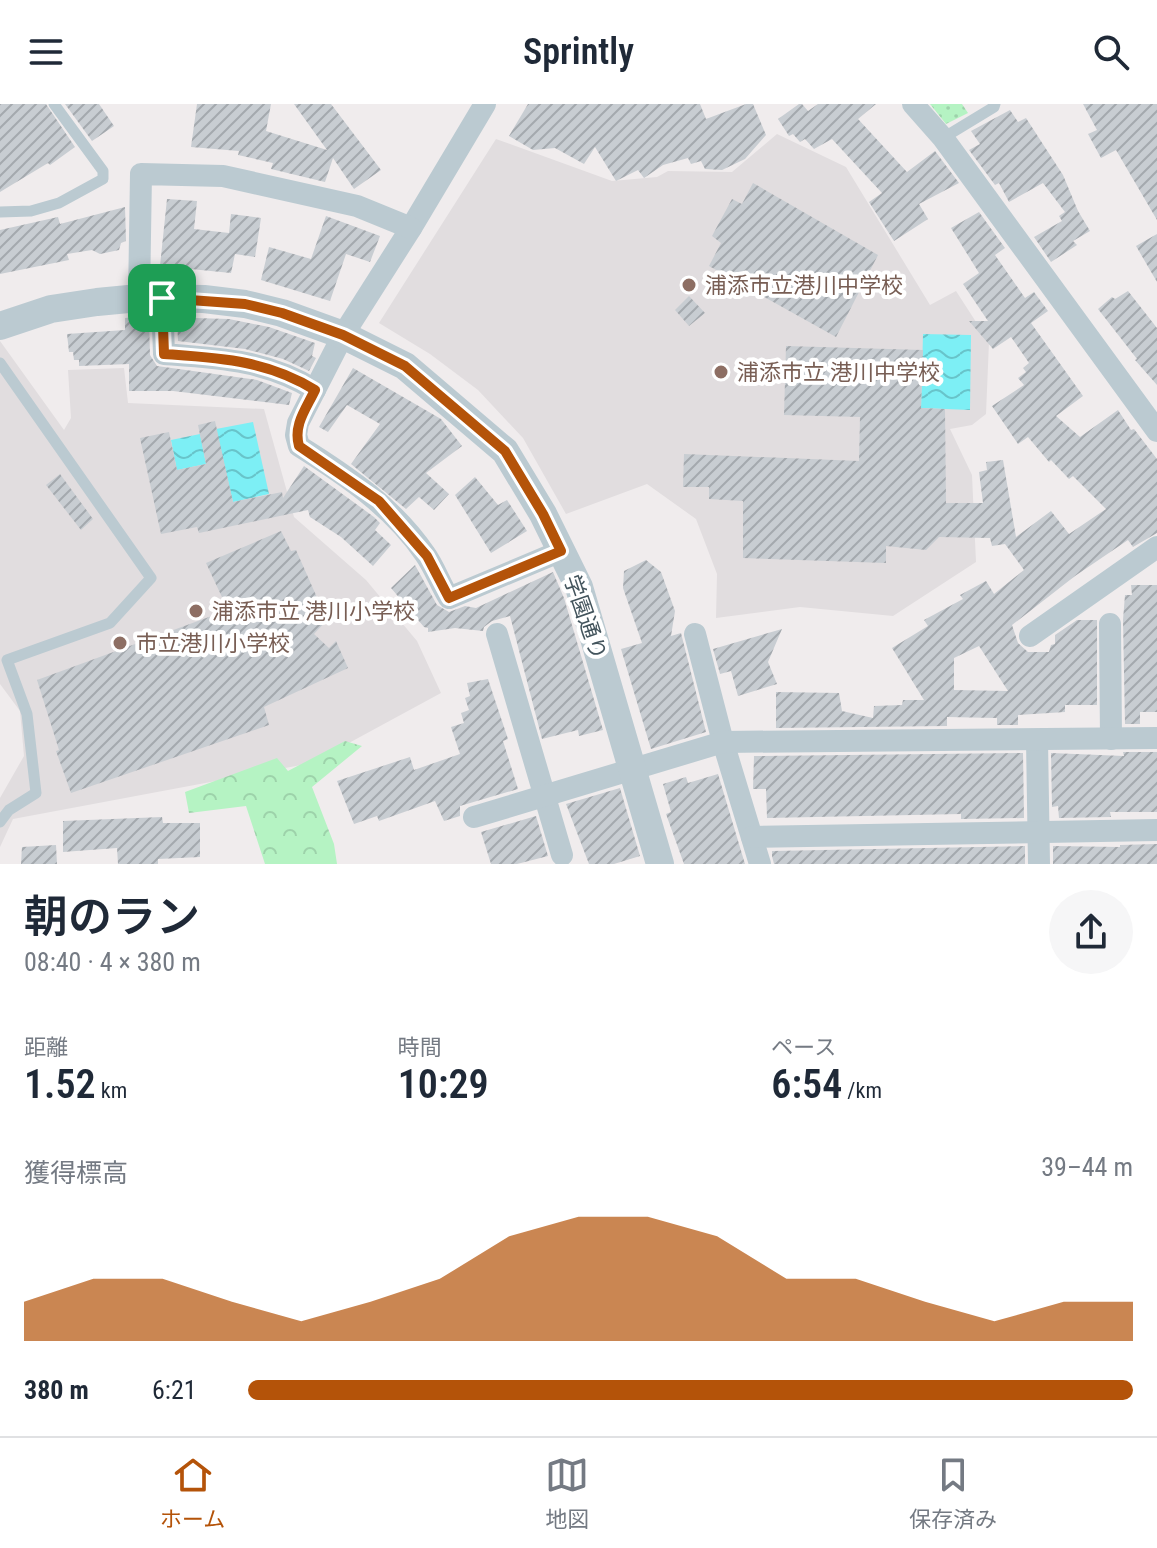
<!DOCTYPE html>
<html lang="ja">
<meta charset="utf-8">
<style>
body{margin:0;font-family:"Roboto Condensed","Noto Sans JP",sans-serif;background:#f6f6f7;color:#1f2937;height:100vh;display:flex;flex-direction:column;font-size:30px;white-space:nowrap}
*{box-sizing:border-box;margin:0}
p{font-size:26px;color:#747a83}
.icon{flex:none;width:44px;height:44px;fill:none;stroke:currentColor;stroke-width:2;stroke-linecap:round;stroke-linejoin:round}
.map{position:relative;height:760px;overflow:hidden}
.drawer{display:flex;flex-direction:column;background:#fff;flex:1}
.drawer>*{flex:none}
.pin{position:absolute;display:grid;place-items:center;width:68px;height:68px;color:#fff;margin:-34px;border-radius:16px;box-shadow:0 4px 12px #0006}
.round{display:grid;place-items:center;flex:none;width:84px;height:84px;border-radius:42px;background:#f6f6f7}
.head{display:flex;align-items:center;justify-content:space-between;height:136px;padding:0 24px}
h1{font-size:44px;font-weight:600;line-height:60px}
.metrics{display:grid;grid-template-columns:repeat(3,1fr);gap:12px;height:136px;padding:8px 24px}
.metrics div{display:grid;align-content:center}
.metrics b{font-size:40px;font-weight:600}
.metrics small{font-size:22px;font-weight:400}
.metrics p{font-size:22px}
.chart{height:224px;padding:16px 24px}
.chart p{display:flex;justify-content:space-between}
.chart svg{width:100%;height:144px;margin-top:8px;fill:#b45309;opacity:.7}
ul{padding:0 24px;list-style:none;font-size:26px}
li{display:grid;grid-template-columns:128px 96px 1fr;align-items:center;height:60px}
li i{height:20px;border-radius:10px;background:#b45309}
header{display:flex;justify-content:space-between;align-items:center;height:104px;padding:0 24px;background:#fff;font-size:36px;font-weight:600}
.tabs{display:flex;justify-content:space-around;align-items:center;height:112px;border-top:2px solid #e0e1e3;background:#fff;font-size:22px;color:#747a83}
.tabs a{display:grid;justify-items:center;gap:4px}
.tabs .current{color:#b45309}
.map>svg:first-child{display:block}
.education{fill:#e1dddf}
.grass{fill:url(#grass-dots)}
.forest{fill:url(#forest-crowns)}
.water{fill:url(#water-waves)}
.building{fill:url(#building-hatch);fill-rule:evenodd}
.lines{fill:none;stroke-linecap:round;stroke-linejoin:round}
.service{stroke:#bbcad1;stroke-width:11}
.minor{stroke:#bbcad1;stroke-width:22}
.tertiary{stroke:#bbcad1;stroke-width:28}
.route-casing{stroke:#fff;stroke-width:16}
.route{stroke:#b45309;stroke-width:10}
.education-dot{fill:#8d6e63;stroke:#fff;stroke-width:3}
.labels{text-anchor:middle;stroke-width:8;stroke-linejoin:round;paint-order:stroke}
.education-label{font-size:22px;fill:#785e54;stroke:#fff;text-anchor:start}
.street-label{font-size:22px;fill:#43545c;stroke:#fff}
</style>
<header><svg class="icon" aria-label="menu" viewBox="0 0 24 24"><path d="M4 6h16M4 12h16M4 18h16"/></svg>Sprintly<svg class="icon" aria-label="search" viewBox="0 0 24 24"><circle cx="10" cy="10" r="6"/><path d="M15 15l6 6"/></svg></header>
<div class="map">
<svg width="1157" height="760" viewBox="0 0 1157 760">
<defs>
<pattern id="grass-dots" width="8" height="8" patternUnits="userSpaceOnUse" patternTransform="scale(2)"><rect width="8" height="8" fill="#b5f3c3"/><path d="M2 2h.1M6 6h.1" fill="none" stroke="#9dd2aa" stroke-width="1.8" stroke-linecap="round"/></pattern>
<pattern id="forest-crowns" width="20" height="18" patternUnits="userSpaceOnUse" patternTransform="scale(2)"><rect width="20" height="18" fill="#b5f3c3"/><path d="M2 6a3 3 0 1 1 6 0M12 15a3 3 0 1 1 6 0" fill="none" stroke="#9dd2aa"/></pattern>
<pattern id="water-waves" width="16" height="10" patternUnits="userSpaceOnUse" patternTransform="scale(2)"><rect width="16" height="10" fill="#7deff5"/><path d="M0 5q4-4 8 0t8 0" fill="none" stroke="#68c4ca"/></pattern>
<pattern id="building-hatch" width="6" height="6" patternUnits="userSpaceOnUse" patternTransform="scale(2)"><rect width="6" height="6" fill="#c8cdd2"/><path d="M-1 1l2-2M0 6l6-6M5 7l2-2" fill="none" stroke="#a4a9ae"/></pattern>
</defs>
<rect width="100%" height="100%" fill="#f0eced"/>
<!-- education -->
<g class="education">
<path d="M777,30L846,63L930,201L956,187L989,238L986,310L972,321L950,325L972,371L976,458L893,512L800,503L716,514L717,470L696,415L647,380L566,410L523,334L478,286L430,250L379,219L496,35L612,77L657,73L668,67L732,68Z"/>
<path d="M0,237L64,326L71,314L68,266L124,264L128,299L264,305L294,413L366,476L417,537L441,589L312,659L13,715L0,743V694L24,652L20,607L0,580Z"/>
</g>
<!-- grass -->
<path class="grass" d="M930,0H962L968,9L946,20Z"/>
<!-- forest -->
<path class="forest" d="M345,637L362,642L312,683L334,740L337,760H265L246,702L189,709L185,688L277,654L288,667Z"/>
<!-- water -->
<g class="water">
<path d="M923,230L971,231L970,306L921,304Z"/>
<path d="M253,318L269,390L233,398L216,325Z"/>
<path d="M200,330L206,360L177,366L171,336Z"/>
</g>
<!-- building -->
<g class="building">
<path d="M0,0H46L75,43L50,61L48,59L0,88Z"/>
<path d="M65,0H99L114,22L92,37Z"/>
<path d="M197,0H271L266,27L327,46L294,0H331L381,66L354,85L333,54L325,78L271,65L273,59L238,51L239,47L191,43Z"/>
<path d="M528,0H700L706,15L746,0H753L766,31L745,55L722,66L705,65L701,57L691,60L688,54L663,61L644,74L638,66L616,77L595,43L584,60L555,44L533,46L509,32Z"/>
<path d="M799,0H802L808,7L818,0H876L858,15L907,68L935,47L959,79L919,100L928,115L894,137L869,98L882,89L832,35L814,45L805,35L800,38L793,30L789,32L778,15Z"/>
<path d="M1083,0H1157V116L1116,46L1101,54L1088,30L1097,26Z"/>
<path d="M1010,6L1018,18L1026,14L1037,31L1063,71L1078,107L1090,127L1073,137L1077,141L1051,158L1034,133L1062,117L1059,112L1065,108L1043,79L1009,98L999,79L995,81L969,46L980,40L971,27Z"/>
<path d="M753,79L878,151L836,233L709,162L721,139L712,132L732,95L742,100Z"/>
<path d="M167,95L197,97L194,125L229,129L231,110L261,114L255,153L235,150L231,169L160,162Z"/>
<path d="M125,103L126,137L121,139L119,146L100,150L92,146L67,150L69,156L0,170V126L58,113L60,120Z"/>
<path d="M979,108L1005,144L995,151L1025,194L1034,188L1048,207L1031,219L1083,292L1056,312L1080,333L1118,306L1131,326L1134,325L1157,355V429L1133,443L1128,436L1075,472L1012,521L1018,539L1028,548H1049L1051,541L1055,540V531L1077,516H1097V601H1065V608L1018,611V621H997V614L947,613V622L776,624V588L839,589L842,607L873,614L874,602L902,601L903,596H924L892,544L928,522L924,516L963,495L960,491L986,477L994,490L1024,466L1005,440L992,442L990,434L939,433L926,446L886,442V459L743,454V397L709,395V383H683L684,350L859,357L860,313L784,311L786,242L923,246L921,304L945,305L946,399H983L979,368L987,366L986,358L1003,356L1016,433L1051,407L1069,430L1106,405L1073,372L1069,375L1051,356L1049,358L1028,333L1018,340L992,302L1024,281L1018,274L1026,268L1023,264L1029,259L1011,233L993,245L969,217H988L963,180L979,169L951,124ZM979,542L1008,587L954,586V554Z"/>
<path d="M326,112L380,132L370,158L346,150L330,197L261,176L269,143L311,155Z"/>
<path d="M1157,130V178L1136,142Z"/>
<path d="M1128,187L1157,224V281L1135,256L1137,255L1098,205L1112,193L1115,195Z"/>
<path d="M689,192L705,209L689,222L675,206Z"/>
<path d="M145,212V216H149L150,251L157,262L257,276L292,289L289,301L173,287H129V260L79,262V256H74L73,248H69L67,230L125,226V214Z"/>
<path d="M195,214L229,215L269,223L315,239L312,252L316,254L309,267L283,255L245,245L178,237L177,216H193Z"/>
<path d="M353,264L441,315L462,342L426,369L449,390L434,406L419,393L406,405L351,360L380,320L347,301L328,328L319,323Z"/>
<path d="M215,317L233,398L282,388L283,394L304,362L374,413L380,419L375,426L391,441L373,462L341,433L310,413L308,406L199,429L197,423L161,430L140,334L169,328L177,366L206,360L198,321Z"/>
<path d="M60,370L93,415L81,426L46,381Z"/>
<path d="M475,373L498,401L507,396L527,427L491,449L455,391Z"/>
<path d="M281,427L291,447L296,446L327,516L314,530L329,544L336,537L348,564L264,603L269,621L71,689L56,647L59,646L37,576L228,506L206,459Z"/>
<path d="M646,456L661,468L675,507L671,532L681,529L706,628L651,645L621,545L642,539L623,484L624,467Z"/>
<path d="M415,461L437,501L449,508L465,502L476,504L553,468L564,494L603,626L579,632L578,626L542,635L510,512L492,517L484,523L483,527L455,524L428,528V524L424,523L391,484Z"/>
<path d="M1131,481H1157V608H1140V620H1125L1123,516L1125,491H1132Z"/>
<path d="M782,525L768,558L777,580L738,592L731,567L720,570L713,545Z"/>
<path d="M488,575L508,635L503,637L518,685L460,702V712L444,717L435,697L379,717L377,712L354,720L337,677L410,653L414,666L460,650L451,623L464,619L461,609L469,606L465,594L470,592L467,579Z"/>
<path d="M1123,648H1157V708H1110L1111,713L1059,714L1058,702L1052,703L1051,649L1124,652Z"/>
<path d="M1023,649L1024,714L961,715V710L767,714L766,685H753L754,652Z"/>
<path d="M718,670L745,760H684L666,710L671,708L663,680L686,673L688,679Z"/>
<path d="M620,684L640,752L614,760H589L566,700Z"/>
<path d="M536,712L548,752L517,760H491L481,728Z"/>
<path d="M162,713L163,719H200V753L158,755V760H118L117,744L63,748V717Z"/>
<path d="M1157,740V760H1053V742L1120,743V741Z"/>
<path d="M56,741L57,760H21L22,743Z"/>
<path d="M1025,742V760H774L772,752V747Z"/>
</g>
<g class="lines">
<!-- service -->
<g class="service">
<path d="M943,34L994,3L995,0"/>
<path d="M0,108L31,107L59,99L103,75V67L54,0"/>
<path d="M0,259L151,474L110,519L7,556L27,610L36,689L9,706L0,718"/>
</g>
<!-- minor -->
<g class="minor">
<path d="M485,0L411,124L343,231L298,319L296,331L299,342C347,372 393,403 425,450C435,464 440,480 449,494L561,447"/>
<path d="M913,0L943,34L1157,327"/>
<path d="M139,194L141,70L223,72L357,102L411,124"/>
<path d="M162,194L164,250C219,254 267,256 315,286"/>
<path d="M1110,520L1111,635"/>
<path d="M497,530L562,751"/>
<path d="M695,530L723,638L760,760"/>
<path d="M1030,532L1157,443"/>
<path d="M1037,636L1039,760"/>
<path d="M474,713L723,638L1157,634"/>
<path d="M752,733L1157,726"/>
</g>
<!-- tertiary -->
<path class="tertiary" d="M0,222L51,205L97,198L139,194L204,195L245,200L282,209L343,231L405,262L505,347L543,410L579,483L660,760"/>
</g>
<g class="lines">
<!-- route casing -->
<g class="route-casing">
<path id="route" d="M162,194L245,200L282,209L343,231L405,262L505,347L543,410L561,447L449,494L427,452L379,397L299,342C293,321 306,305 315,286C267,256 219,254 164,250Z"/>
</g>
<!-- route -->
<use href="#route" class="route"/>
</g>
<!-- markers -->
<g class="education-dot">
<circle cx="689" cy="181" r="8"/>
<circle cx="721" cy="268" r="8"/>
<circle cx="196" cy="507" r="8"/>
<circle cx="120" cy="539" r="8"/>
</g>
<g class="labels">
<!-- education labels -->
<g class="education-label">
<text x="705" y="189">浦添市立港川中学校</text>
<text x="737" y="276">浦添市立 港川中学校</text>
<text x="212" y="515">浦添市立 港川小学校</text>
<text x="136" y="547">市立港川小学校</text>
</g>
<!-- street labels -->
<g class="street-label">
<text transform="translate(586 513) rotate(71)" y="8">学園通り</text>
</g>
</g>
</svg>
<div class="pin" style="left:162px;top:194px;background:#1e9e55"><svg class="icon" aria-label="arrive" viewBox="0 0 24 24"><path d="M6 21V4h12l-3 4 3 4H6"/></svg></div>
</div>
<section class="drawer">
<div class="head"><div><h1>朝のラン</h1><p>08:40 · 4 × 380 m</p></div><a class="round"><svg class="icon" aria-label="share" viewBox="0 0 24 24"><path d="M12 15V3M7 8l5-5 5 5M5 13v7h14v-7"/></svg></a></div>
<div class="metrics">
<div><p>距離</p><b>1.52<small> km</small></b></div>
<div><p>時間</p><b>10:29</b></div>
<div><p>ペース</p><b>6:54<small> /km</small></b></div>
</div>
<div class="chart"><p><span>獲得標高</span>39–44 m</p>
<svg viewBox="0 0 160 44" preserveAspectRatio="none"><path d="M0 44V32L10 25L20 25L30 32L40 38L50 32L60 25L70 12L80 6L90 6L100 12L110 25L120 25L130 32L140 38L150 32L160 32V44z"/></svg>
</div>
<ul>
<li><b>380 m</b>6:21<i style="width:100%"></i></li>
</ul>
</section>
<nav class="tabs">
<a class="current"><svg class="icon" aria-label="home" viewBox="0 0 24 24"><path d="M3 11l9-7 9 7M6 9v11h12V9"/></svg>ホーム</a>
<a><svg class="icon" aria-label="map" viewBox="0 0 24 24"><path d="M3 6l6-2 6 2 6-2v14l-6 2-6-2-6 2zM9 4v14M15 6v14"/></svg>地図</a>
<a><svg class="icon" aria-label="saved" viewBox="0 0 24 24"><path d="M7 4h10v16l-5-4-5 4z"/></svg>保存済み</a>
</nav>
